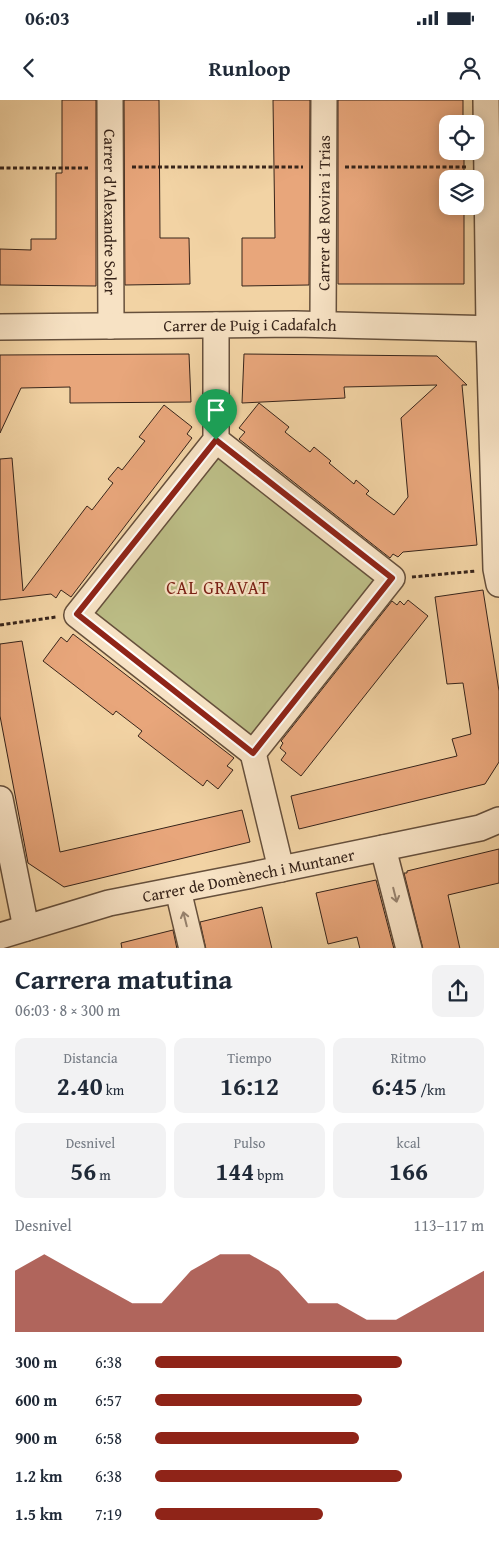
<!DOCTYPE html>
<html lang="es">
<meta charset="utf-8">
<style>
body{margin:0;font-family:"Gentium Book Plus",serif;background:#f2f2f3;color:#1f2937;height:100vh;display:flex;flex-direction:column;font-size:19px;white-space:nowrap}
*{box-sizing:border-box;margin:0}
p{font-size:16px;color:#747a83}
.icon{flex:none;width:28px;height:28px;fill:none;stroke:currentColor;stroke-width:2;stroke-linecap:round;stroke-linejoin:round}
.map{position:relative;height:848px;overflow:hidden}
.panel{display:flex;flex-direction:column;background:#fff;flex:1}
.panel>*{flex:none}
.buttons{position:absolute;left:439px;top:15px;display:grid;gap:10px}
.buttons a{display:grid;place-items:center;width:45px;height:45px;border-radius:10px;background:#fff;box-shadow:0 2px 12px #0003;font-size:25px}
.pin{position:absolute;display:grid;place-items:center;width:42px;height:42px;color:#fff;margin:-51px -21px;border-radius:50% 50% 50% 0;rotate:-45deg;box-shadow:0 0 5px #0007}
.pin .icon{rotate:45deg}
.round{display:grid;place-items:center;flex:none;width:52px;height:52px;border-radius:10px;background:#f2f2f3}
.head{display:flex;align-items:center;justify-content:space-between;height:85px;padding:0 15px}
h1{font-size:28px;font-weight:600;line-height:38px}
.figures{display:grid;grid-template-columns:repeat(3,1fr);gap:8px;height:85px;padding:5px 15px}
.figures div{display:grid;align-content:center;border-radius:10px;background:#f2f2f3;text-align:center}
.figures b{font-size:25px;font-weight:600}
.figures small{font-size:14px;font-weight:400}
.figures p{font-size:14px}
.chart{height:140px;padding:10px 15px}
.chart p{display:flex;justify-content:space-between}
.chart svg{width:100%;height:90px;margin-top:5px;fill:#8f2418;opacity:.7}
ul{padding:0 15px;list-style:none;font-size:16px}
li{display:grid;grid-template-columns:80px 60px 1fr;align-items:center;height:38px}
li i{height:12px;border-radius:6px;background:#8f2418}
.status{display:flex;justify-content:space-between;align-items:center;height:35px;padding:0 25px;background:#fff;direction:ltr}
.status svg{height:14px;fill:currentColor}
header{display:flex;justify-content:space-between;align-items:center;height:65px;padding:0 15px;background:#fff;font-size:22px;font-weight:600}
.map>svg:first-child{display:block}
.green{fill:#bbbc85;stroke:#797050}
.building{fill:#e8a67b;stroke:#37241a}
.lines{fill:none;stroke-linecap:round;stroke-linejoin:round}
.minor-casing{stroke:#66503c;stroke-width:28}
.path{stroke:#37241a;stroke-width:3;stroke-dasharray:4 2.5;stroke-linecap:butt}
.minor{stroke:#f7e2c4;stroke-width:25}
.oneway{stroke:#97836f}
.route-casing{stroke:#fff;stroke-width:10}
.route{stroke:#8f2418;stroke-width:6}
.labels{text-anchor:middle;stroke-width:4.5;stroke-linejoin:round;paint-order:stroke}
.street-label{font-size:16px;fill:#37241a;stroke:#f7e2c4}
.neighbourhood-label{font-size:18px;letter-spacing:1px;fill:#7a1f14;stroke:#f7e2c4}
</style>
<div class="status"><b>06:03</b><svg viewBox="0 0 49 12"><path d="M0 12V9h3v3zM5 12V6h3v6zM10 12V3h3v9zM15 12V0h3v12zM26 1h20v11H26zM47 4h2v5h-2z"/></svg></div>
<header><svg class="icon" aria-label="back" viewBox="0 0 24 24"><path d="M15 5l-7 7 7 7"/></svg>Runloop<svg class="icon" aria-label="person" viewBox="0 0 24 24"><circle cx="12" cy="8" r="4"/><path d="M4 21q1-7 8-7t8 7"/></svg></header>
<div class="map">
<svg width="499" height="849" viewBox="0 0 499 849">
<rect width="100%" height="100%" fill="#f2d3a4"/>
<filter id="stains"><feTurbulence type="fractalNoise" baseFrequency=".004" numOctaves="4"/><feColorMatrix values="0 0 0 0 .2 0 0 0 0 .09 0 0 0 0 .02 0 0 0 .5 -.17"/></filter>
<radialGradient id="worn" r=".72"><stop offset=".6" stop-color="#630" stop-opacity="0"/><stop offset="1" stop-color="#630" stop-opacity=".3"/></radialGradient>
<!-- green -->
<path class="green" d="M217,351L378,479L249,640L88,512Z"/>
<!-- building -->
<g class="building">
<path d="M62,0H96V186L0,185V149L31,150V139H56V73H62Z"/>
<path d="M124,0H159L160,138H189L190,184L125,185Z"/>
<path d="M273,0H310L309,185L242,186V138H275Z"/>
<path d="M338,0H463V24H448V51H464V79H448V106H464V184H338Z"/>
<path d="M189,254L191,302L70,303V287L21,288L0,333V255Z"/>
<path d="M244,254L437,256L467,285H462L477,445L403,452L398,457L393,454L390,458L239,339L245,332L239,328L259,303L289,327L285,332L310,352L314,347L331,361L329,363L354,384L356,380L369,391L366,394L394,415L408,397L401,318L437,285L344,287L345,298L242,303Z"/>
<path d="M164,305L192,327L187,334L192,338L71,497L61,490L56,498L51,494L0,500V359L12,358L23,491L87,406L92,410L113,383L108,379L118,367L122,370L145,341L139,337Z"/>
<path d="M483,490L499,591V662L485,684L299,729L291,696L457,656L452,639L471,634L463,583L447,584L435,497Z"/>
<path d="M408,500L428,516L301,676L281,660L286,653L280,648L283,643L281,641L392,501L397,505L400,501L404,505Z"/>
<path d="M73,534L234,658L227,666L233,670L218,689L207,680L203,686L138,636L142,631L116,611L113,615L43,561L61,537L67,542Z"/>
<path d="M22,541L60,752L242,710L250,742L64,787L28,763L0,616V544Z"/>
<path d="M499,749V783L448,795L460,849H423L404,773H407V771Z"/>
<path d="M376,780L394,849H360L357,837L328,844L316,793Z"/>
<path d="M262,807L272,849H206L200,822Z"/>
<path d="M173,830L177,849H122L121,843Z"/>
</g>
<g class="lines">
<!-- minor casing -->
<g class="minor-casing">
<g id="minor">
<path id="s1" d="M110,0L111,226"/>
<path d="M486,0L489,229L496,469L499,484"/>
<path id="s2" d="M323,224L324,0"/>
<path id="s3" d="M0,227L295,224L499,229"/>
<path d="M216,340L392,478L253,653L77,515L216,340V225"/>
<path d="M253,653L281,769"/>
<path d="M0,699L26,828"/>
<path d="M383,748L409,849"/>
<path d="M178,790L192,849"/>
<path id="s4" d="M0,836L109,803L247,776L480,728L499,720"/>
</g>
</g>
<!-- path -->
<g class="path">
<path d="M132,67H303"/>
<path d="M345,67H466"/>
<path d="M0,68H88"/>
<path d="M412,477L476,471"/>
<path d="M0,525L56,517"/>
</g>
<!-- minor -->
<use href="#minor" class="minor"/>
</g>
<!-- one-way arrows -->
<defs><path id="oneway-shaft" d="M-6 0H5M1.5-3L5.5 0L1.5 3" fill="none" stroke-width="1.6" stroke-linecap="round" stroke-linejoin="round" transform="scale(1.25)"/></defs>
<g class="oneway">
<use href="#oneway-shaft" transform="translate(395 795) rotate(76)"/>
<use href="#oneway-shaft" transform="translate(185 819) rotate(-104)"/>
</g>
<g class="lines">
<!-- route casing -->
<g class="route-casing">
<path id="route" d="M216,340L392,478L253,653L77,514Z"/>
</g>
<!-- route -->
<use href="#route" class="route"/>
</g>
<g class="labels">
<!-- street labels -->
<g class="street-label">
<text dy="6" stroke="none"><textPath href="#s2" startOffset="111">Carrer de Rovira i Trias</textPath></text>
<text dy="6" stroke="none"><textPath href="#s1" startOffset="112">Carrer d'Alexandre Soler</textPath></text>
<text dy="6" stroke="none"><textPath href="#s3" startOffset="250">Carrer de Puig i Cadafalch</textPath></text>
<text dy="6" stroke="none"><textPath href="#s4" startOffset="256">Carrer de Domènech i Muntaner</textPath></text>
</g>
<!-- neighbourhood labels -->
<g class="neighbourhood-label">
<text x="218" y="494">CAL GRAVAT</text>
</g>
</g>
<rect width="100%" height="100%" filter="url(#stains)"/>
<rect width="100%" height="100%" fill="url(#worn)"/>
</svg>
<div class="buttons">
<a><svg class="icon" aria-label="locate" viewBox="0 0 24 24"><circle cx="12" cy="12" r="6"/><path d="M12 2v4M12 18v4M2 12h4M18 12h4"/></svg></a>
<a><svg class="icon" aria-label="layers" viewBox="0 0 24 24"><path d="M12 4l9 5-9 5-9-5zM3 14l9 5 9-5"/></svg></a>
</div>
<div class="pin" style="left:216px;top:340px;background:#1e9e55"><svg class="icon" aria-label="arrive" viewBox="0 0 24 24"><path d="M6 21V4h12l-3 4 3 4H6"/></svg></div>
</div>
<section class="panel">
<div class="head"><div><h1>Carrera matutina</h1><p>06:03 · 8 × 300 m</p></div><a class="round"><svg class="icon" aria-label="share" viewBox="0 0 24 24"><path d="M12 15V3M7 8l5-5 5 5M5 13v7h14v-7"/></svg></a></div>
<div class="figures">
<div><p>Distancia</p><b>2.40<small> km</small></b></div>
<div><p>Tiempo</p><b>16:12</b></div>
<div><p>Ritmo</p><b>6:45<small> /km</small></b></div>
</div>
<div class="figures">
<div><p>Desnivel</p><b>56<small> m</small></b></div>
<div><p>Pulso</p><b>144<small> bpm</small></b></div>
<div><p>kcal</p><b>166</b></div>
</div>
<div class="chart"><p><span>Desnivel</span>113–117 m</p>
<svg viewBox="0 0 160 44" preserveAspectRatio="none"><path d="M0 44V14L10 6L20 14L30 22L40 30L50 30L60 14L70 6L80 6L90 14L100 30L110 30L120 38L130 38L140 30L150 22L160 14V44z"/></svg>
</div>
<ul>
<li><b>300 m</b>6:38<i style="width:75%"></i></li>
<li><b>600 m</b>6:57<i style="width:63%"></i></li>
<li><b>900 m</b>6:58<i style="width:62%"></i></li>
<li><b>1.2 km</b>6:38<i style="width:75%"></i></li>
<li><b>1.5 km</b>7:19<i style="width:51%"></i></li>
</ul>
</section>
